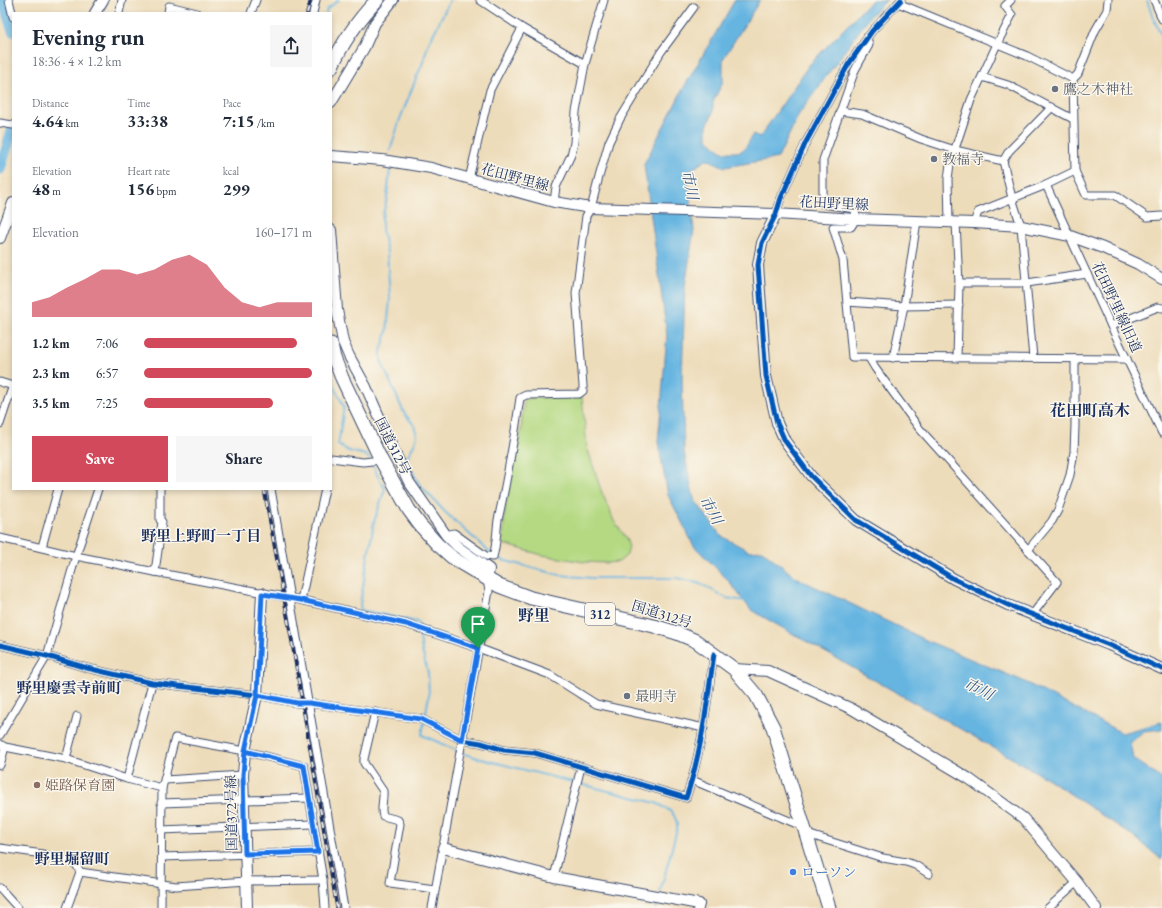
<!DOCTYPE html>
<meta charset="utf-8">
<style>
body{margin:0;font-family:"EB Garamond","Noto Serif JP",serif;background:#f6f6f7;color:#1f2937;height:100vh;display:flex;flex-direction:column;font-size:15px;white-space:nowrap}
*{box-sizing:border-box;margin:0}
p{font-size:13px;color:#747a83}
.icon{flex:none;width:22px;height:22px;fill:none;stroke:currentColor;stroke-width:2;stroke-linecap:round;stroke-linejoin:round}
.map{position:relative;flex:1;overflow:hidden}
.sheet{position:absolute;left:12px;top:12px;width:320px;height:478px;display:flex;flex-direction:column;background:#fff;border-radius:0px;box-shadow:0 2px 6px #0003}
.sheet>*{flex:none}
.pin{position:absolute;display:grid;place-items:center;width:34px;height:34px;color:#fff;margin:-41px -17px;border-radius:50% 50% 50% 0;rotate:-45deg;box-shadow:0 0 4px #0007}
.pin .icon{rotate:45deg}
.round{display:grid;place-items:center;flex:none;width:42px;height:42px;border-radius:0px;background:#f6f6f7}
.headline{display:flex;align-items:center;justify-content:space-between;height:68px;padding:0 20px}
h1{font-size:22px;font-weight:700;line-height:30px}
.stats{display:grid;grid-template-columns:repeat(3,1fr);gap:6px;height:68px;padding:4px 20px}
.stats div{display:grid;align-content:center}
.stats b{font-size:17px;font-weight:700}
.stats small{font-size:11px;font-weight:400}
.stats p{font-size:11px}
.chart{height:112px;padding:8px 20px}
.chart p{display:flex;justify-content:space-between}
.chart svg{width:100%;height:72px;margin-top:4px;fill:#d1495b;opacity:.7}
.primary-button{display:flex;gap:8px;margin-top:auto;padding:8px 20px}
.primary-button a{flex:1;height:46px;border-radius:0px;background:#d1495b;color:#fff;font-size:16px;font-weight:700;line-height:46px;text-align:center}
.primary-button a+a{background:#f6f6f7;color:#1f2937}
ul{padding:0 20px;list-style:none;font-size:13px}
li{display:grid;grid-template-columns:64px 48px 1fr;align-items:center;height:30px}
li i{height:10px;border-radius:5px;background:#d1495b}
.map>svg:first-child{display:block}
.green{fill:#b4d982;stroke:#688470}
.water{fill:#66b5e1;stroke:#4072a0}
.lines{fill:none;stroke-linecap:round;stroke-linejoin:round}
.stream{stroke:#66b5e1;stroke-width:2}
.river{stroke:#66b5e1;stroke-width:11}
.street-casing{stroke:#3a496c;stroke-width:9}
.secondary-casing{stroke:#3a496c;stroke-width:12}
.highway-casing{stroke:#3a496c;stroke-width:15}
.street{stroke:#fff;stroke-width:7}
.secondary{stroke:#fff;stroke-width:10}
.highway{stroke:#fff;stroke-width:13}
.rail-casing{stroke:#1b2f5e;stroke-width:3.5}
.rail{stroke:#fbf7ec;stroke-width:2;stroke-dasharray:6;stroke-linecap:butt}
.cycleway-casing{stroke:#fbf7ec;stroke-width:8}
.cycleway{stroke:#0057b8;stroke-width:5}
.route-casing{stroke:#fff;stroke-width:8}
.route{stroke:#1a73e8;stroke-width:5}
.worship-dot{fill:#6b7280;stroke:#fbf7ec;stroke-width:1.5}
.education-dot{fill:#8d6e63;stroke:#fbf7ec;stroke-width:1.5}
.shop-dot{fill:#3f7fe0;stroke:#fbf7ec;stroke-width:1.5}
.labels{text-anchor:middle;stroke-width:3;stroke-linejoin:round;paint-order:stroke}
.shield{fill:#fbf7ec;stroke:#5e6b89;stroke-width:1}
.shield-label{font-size:13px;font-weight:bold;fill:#1b2f5e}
.worship-label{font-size:14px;fill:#5b616d;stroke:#fbf7ec;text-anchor:start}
.street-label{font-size:14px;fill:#1b2f5e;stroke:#fbf7ec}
.education-label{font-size:14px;fill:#785e54;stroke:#fbf7ec;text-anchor:start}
.shop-label{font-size:14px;fill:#366cbe;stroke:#fbf7ec;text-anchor:start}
.water-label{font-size:15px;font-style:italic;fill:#325785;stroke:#fbf7ec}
.neighbourhood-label{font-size:15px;font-weight:bold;fill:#1b2f5e;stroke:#fbf7ec}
.quarter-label{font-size:16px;font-weight:bold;fill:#1b2f5e;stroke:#fbf7ec}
</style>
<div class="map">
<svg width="1162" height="908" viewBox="0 0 1162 908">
<rect width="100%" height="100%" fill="#fbf7ec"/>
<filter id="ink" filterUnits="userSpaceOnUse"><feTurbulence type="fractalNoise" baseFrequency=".025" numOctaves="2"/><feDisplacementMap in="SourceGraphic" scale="8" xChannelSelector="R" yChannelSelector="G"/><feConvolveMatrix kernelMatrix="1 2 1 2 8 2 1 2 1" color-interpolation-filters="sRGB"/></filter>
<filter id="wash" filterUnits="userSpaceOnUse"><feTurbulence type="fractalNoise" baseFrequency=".012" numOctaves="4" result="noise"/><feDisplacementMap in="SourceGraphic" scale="16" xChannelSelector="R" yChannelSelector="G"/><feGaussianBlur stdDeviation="0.9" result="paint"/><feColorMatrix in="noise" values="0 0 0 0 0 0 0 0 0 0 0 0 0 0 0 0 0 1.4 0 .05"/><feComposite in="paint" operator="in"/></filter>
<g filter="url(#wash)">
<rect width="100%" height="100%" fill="#eddcba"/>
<!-- green -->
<path class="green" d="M582,397L587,447L601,490L614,521L626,538L629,547L627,555L619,562L605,563L584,562L542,555L503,544L504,519L509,485L515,463L521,431L524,400L526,398Z"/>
<!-- water -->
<path class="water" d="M735,0H760L723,59V81L713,102V112L707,126V138L722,152C744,152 743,154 753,134L760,137L809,65L872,0H887L870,16L799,114L778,158L725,167L707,159L687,173L694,230L685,286L682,379L684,452L694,499L721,536L749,551L762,550L795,577L930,642L1023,681L1122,733L1162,722V729L1144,731L1130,742L1133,759L1162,779V860L1136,838L1045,777L751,610L727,579L694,546L668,495L658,442L667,335L644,164L683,89Z"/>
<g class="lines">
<!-- stream -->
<g class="stream">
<path d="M1147,0L1153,18L1162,36"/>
<path d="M326,13L327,9L339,0"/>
<path d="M390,151L400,119L417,76L422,65L428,45L450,0"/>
<path d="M390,170L387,198L382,218V230L387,252L390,298L387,332L381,351V361L404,413L414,425L417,435L415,443L408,455V463L419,484L445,512L488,551L502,560L560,575L591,578H676L691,581L703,585L726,598L746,601"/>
<path d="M331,379L344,407L338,445L349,451L366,455L369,459"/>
<path d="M371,463L385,489L374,522L360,604L361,610L418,622L419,626"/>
<path d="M419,630L422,651L428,673L429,695L425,718"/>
<path d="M424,723L422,735L458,751"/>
<path d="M462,753L481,759L656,803C669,809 678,814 677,829L660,893"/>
<path d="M656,908L659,899"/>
</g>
<!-- river -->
<g class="river">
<path d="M0,0L4,4L13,31"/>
<path d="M0,169L13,128"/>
</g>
</g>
</g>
<g filter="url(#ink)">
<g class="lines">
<!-- street casing -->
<g class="street-casing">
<g id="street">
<path d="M9,0L13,17"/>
<path d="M480,0L522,28L585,64"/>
<path d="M1108,0L1107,10L1095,31L1078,74L1073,79L1075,171L1086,195H1115L1147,217L1162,216"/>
<path d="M1154,0L1162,19"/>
<path d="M898,3L1027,56L1073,79"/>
<path d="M119,13L122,0"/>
<path d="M168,13L169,6L197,13"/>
<path d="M251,13L256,0"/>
<path d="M313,13L316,0"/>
<path d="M867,37L869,45L855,70L823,160V204L855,209L856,219L851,227H833L843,260L852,357L1127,359"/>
<path d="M982,77L1008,85L1073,119"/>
<path d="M840,111L862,114L921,139L955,150L1003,161"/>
<path d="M0,123L13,125"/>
<path d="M469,179L490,90L522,28"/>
<path d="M1046,185L1111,326L1162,433"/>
<path d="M554,202L556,187L571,155L574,143L576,112L585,64L604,0"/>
<path d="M776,214L781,198L806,142L848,65L872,31L901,0"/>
<path d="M949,222L948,179L950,164L971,100L997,44L1012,15L1005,6L1011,0"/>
<path d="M956,222L959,283L957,358"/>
<path d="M974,223L978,212L1046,185L1075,171"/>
<path d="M959,283H1027L1087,274"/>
<path d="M847,302L904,306L959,305"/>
<path d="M1111,326L1158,307L1162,308"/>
<path d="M869,358L875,368L919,428L1057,582L1032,615"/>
<path d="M893,358L904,306L917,221"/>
<path d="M1033,358L1021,226L1012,198L1003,161L1009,151L1052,107"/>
<path d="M0,382L13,386"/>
<path d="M0,424L13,385"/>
<path d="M331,458L363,462L381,460"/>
<path d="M271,489L344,908"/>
<path d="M446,535L454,533L486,556L493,557C497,543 496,534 498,520C507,480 514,439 520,398L526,395L579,394L583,391V386L576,293L586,216L591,208L599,177L609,142L620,119L661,52L694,7"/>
<path d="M0,538L76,556L155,572L301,600L406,624L478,648L550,675L596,704L704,728"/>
<path d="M42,547L58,489"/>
<path d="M1028,550L1052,521L1058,510L1070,475L1074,452L1075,426V359"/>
<path d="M155,572L162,522L160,520V489"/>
<path d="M301,600L325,489"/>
<path d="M0,645L47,656L87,668L152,683L257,695L297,703H309L421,719L462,740L481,743L504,750L535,753L686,798C702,751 707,702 714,654"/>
<path d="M375,712L364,759V763L383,791C384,799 380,809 383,816L398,820L400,824L390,883L435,889"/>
<path d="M0,735L47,656L76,556L98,489"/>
<path d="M0,744L5,747L66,759L127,779L162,788"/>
<path d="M66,759L77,716"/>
<path d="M0,765L5,747"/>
<path d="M127,779L152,683"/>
<path d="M165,780L243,775"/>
<path d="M692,780L804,827"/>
<path d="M161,803L309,798"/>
<path d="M161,830L313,824"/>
<path d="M807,834L883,858L906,862L915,865L929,874"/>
<path d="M0,848L43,854L76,864L80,872L67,908"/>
<path d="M162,857L318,852"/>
<path d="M80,872L176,886L247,881L323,880"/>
<path d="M554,877L581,767"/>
<path d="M0,888L18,908"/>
<path d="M161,908L162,788L175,738L245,751L304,766L323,880L325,908"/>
<path d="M432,908L489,591L487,580"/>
<path d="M1048,908L1077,882"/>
</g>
</g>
<!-- secondary casing -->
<g class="secondary-casing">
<g id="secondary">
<path d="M95,13L103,0"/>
<path d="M331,103L364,48L375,23L393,0"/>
<path d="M331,156L382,160L431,168L554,202L591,208L776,214L856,219L974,223L1021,226L1070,236L1103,248L1138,264L1162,279"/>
<path d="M776,214L762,243L758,265L766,376L777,423L785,441L811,476L856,520L954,579L1008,605L1109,645L1162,669"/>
<path d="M331,230L337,310L343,342L349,356L366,387L396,455L409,482L446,535L458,547L489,569L487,580"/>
<path d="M0,238L13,203"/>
<path d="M734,669L768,671L852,709L968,778L1023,818L1077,882L1096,908"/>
<path d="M443,848L554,877L699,904L698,908"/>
<path d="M247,908L243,775L245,751L257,695L262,593"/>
</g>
</g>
<!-- highway casing -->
<g class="highway-casing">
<g id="highway">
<path d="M331,68C342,43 358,20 377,0"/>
<path d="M331,344L334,358L342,378L381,460L409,510L420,525L437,544L454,559L499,586L531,598L654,626L677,633L696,641L734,669L756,695L773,727L829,908"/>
</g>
</g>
<!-- street -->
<use href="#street" class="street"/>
<!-- secondary -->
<use href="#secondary" class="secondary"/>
<!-- highway -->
<use href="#highway" class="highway"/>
<!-- rail casing -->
<g class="rail-casing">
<g id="rail">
<path d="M307,13L311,0"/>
<path d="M264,489L292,642L337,908"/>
</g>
</g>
<!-- rail -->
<use href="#rail" class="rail"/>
<!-- cycleway casing -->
<g class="cycleway-casing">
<g id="cycleway">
<path d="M901,0L872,31L848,65L806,142L781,198L776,214L762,243L758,265L766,376L777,423L785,441L811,476L856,520L954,579L1008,605L1109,645L1162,669"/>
<path d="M0,645L47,656L87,668L152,683L257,695L297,703H309L421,719L462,740L481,743L504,750L535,753L686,798C702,751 707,702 714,654"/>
</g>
</g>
<!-- cycleway -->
<use href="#cycleway" class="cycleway"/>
</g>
</g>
<g class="lines" filter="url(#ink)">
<!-- route casing -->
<g class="route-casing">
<path id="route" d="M478,648L462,740L421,719L309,703H297L257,695L245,751L243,775L245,854L318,852L304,766L245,751L257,695L262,594L301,600L406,624L478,648"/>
</g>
<!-- route -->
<use href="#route" class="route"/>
</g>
<!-- markers -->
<g class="worship-dot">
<circle cx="1055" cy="89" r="4"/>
<circle cx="934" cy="159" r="4"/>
<circle cx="627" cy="696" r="4"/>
</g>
<circle class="education-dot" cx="37" cy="785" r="4"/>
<circle class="shop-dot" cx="793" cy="872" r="4"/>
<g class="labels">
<!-- shield labels -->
<rect class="shield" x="585" y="603" width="30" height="22" rx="3"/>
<g class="shield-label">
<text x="600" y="619">312</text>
</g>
<!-- worship labels -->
<g class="worship-label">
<text x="1063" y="94">鷹之木神社</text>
<text x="942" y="164">教福寺</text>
<text x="635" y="701">最明寺</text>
</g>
<!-- street labels -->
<g class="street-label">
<text transform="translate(515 177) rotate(15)" y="5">花田野里線</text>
<text transform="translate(834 203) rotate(3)" y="5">花田野里線</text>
<text transform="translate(1117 307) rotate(65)" y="5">花田野里線旧道</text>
<text transform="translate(393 446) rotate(63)" y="5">国道312号</text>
<text transform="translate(662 614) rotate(17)" y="5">国道312号</text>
<text transform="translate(231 813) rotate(-91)" y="5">国道372号線</text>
</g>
<!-- education labels -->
<g class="education-label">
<text x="45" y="790">姫路保育園</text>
</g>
<!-- shop labels -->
<g class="shop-label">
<text x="801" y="877">ローソン</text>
</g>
<!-- water labels -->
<g class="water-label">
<text transform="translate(690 185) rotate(78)" y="5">市川</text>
<text transform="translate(711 510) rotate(61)" y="5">市川</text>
<text transform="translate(979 689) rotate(27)" y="5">市川</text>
</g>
<!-- neighbourhood labels -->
<g class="neighbourhood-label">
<text x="201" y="541">野里上野町一丁目</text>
<text x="69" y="693">野里慶雲寺前町</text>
<text x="72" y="864">野里堀留町</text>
</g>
<!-- quarter labels -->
<g class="quarter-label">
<text x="1090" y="416">花田町高木</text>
<text x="534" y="621">野里</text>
</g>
</g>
</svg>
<div class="pin" style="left:478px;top:648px;background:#1e9e55"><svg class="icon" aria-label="arrive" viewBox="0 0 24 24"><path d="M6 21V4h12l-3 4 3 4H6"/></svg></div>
<section class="sheet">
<div class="headline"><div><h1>Evening run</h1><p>18:36 · 4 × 1.2 km</p></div><a class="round"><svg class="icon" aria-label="share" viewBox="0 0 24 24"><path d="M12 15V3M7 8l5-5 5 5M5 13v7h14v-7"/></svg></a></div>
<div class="stats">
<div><p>Distance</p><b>4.64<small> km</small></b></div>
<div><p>Time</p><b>33:38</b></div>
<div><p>Pace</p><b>7:15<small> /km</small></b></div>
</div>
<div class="stats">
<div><p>Elevation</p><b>48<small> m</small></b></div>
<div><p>Heart rate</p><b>156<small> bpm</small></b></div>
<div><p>kcal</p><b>299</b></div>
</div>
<div class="chart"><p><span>Elevation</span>160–171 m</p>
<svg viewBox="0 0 160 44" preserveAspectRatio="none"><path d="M0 44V35L10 32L20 26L30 21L40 15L50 15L60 18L70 15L80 9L90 6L100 12L110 26L120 35L130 38L140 35L150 35L160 35V44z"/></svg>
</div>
<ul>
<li><b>1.2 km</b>7:06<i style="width:91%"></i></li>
<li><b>2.3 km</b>6:57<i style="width:100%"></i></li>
<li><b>3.5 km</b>7:25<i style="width:77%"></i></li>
</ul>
<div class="primary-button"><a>Save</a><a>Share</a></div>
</section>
</div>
